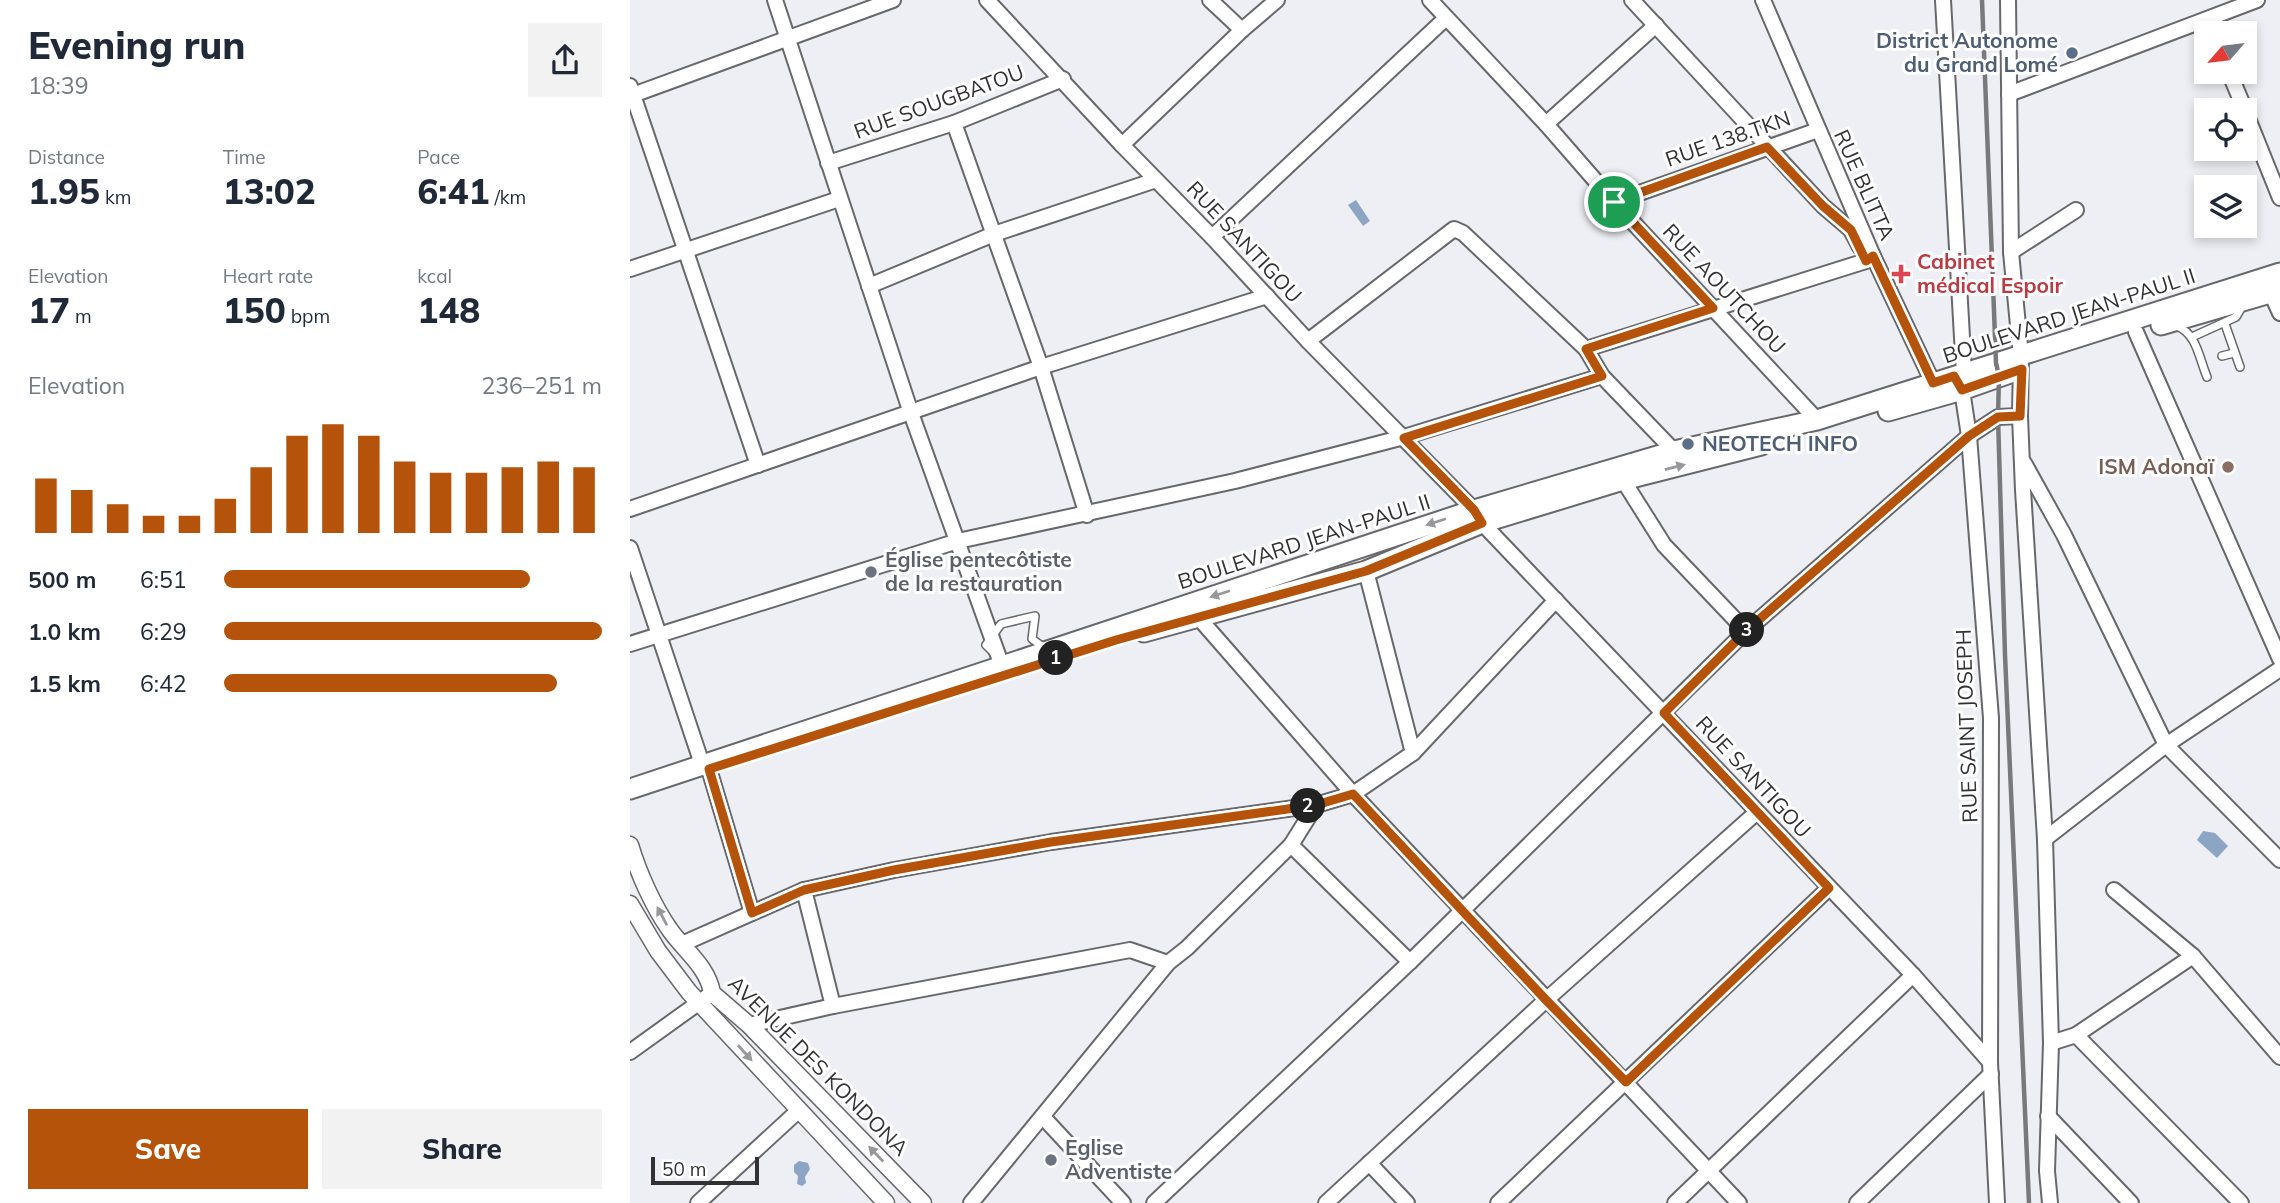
<!DOCTYPE html>
<meta charset="utf-8">
<style>
body{margin:0;font-family:Mulish,sans-serif;background:#f2f2f3;color:#1f2937;height:100vh;display:flex;flex-direction:column;font-size:26px;white-space:nowrap}
*{box-sizing:border-box;margin:0}
p{font-size:23px;color:#747a83}
.icon{flex:none;width:38px;height:38px;fill:none;stroke:currentColor;stroke-width:2;stroke-linecap:round;stroke-linejoin:round}
.map{position:relative;flex:1;overflow:hidden}
.side{display:flex;flex-direction:column;background:#fff;width:630px}
.side>*{flex:none}
.needle{width:46px;rotate:242deg}
.tools{position:absolute;left:1564px;top:21px;display:grid;gap:14px}
.tools a{display:grid;place-items:center;width:63px;height:63px;border-radius:0px;background:#fff;box-shadow:0 4px 10px #0003;font-size:35px}
.scale{position:absolute;left:21px;bottom:18px;width:108px;box-sizing:border-box;padding-left:7px;border:4px solid #323234;border-top:0;font-size:19px;line-height:24px;white-space:nowrap;color:#323234;-webkit-text-stroke:5px #fff;paint-order:stroke}
.pin{position:absolute;display:grid;place-items:center;width:60px;height:60px;color:#fff;margin:-30px;border:4px solid #fff;border-radius:50%;box-shadow:0 2px 7px #0007}
.km{position:absolute;width:35px;height:35px;margin:-18px;border-radius:50%;background:#222;color:#fff;font-size:19px;line-height:35px;text-align:center}
.round{display:grid;place-items:center;flex:none;width:74px;height:74px;border-radius:0px;background:#f2f2f3}
.headline{display:flex;align-items:center;justify-content:space-between;height:119px;padding:0 28px}
h1{font-size:38px;font-weight:800;line-height:52px}
.metrics{display:grid;grid-template-columns:repeat(3,1fr);gap:10px;height:119px;padding:7px 28px}
.metrics div{display:grid;align-content:center}
.metrics b{font-size:35px;font-weight:800}
.metrics small{font-size:19px;font-weight:400}
.metrics p{font-size:19px}
.chart{height:196px;padding:14px 28px}
.chart p{display:flex;justify-content:space-between}
.chart svg{width:100%;height:126px;margin-top:7px;stroke:#b45309;stroke-width:6}
.button{display:flex;gap:14px;margin-top:auto;padding:14px 28px}
.button a{flex:1;height:80px;border-radius:0px;background:#b45309;color:#fff;font-size:28px;font-weight:800;line-height:80px;text-align:center}
.button a+a{background:#f2f2f3;color:#1f2937}
ul{padding:0 28px;list-style:none;font-size:23px}
li{display:grid;grid-template-columns:112px 84px 1fr;align-items:center;height:52px}
li i{height:18px;border-radius:9px;background:#b45309}
main{display:flex;flex:1;min-height:0}
.map>svg:first-child{display:block}
.water{fill:#8ca5c5}
.lines{fill:none;stroke-linecap:round;stroke-linejoin:round}
.service-casing{stroke:#67686c;stroke-width:10}
.minor-casing{stroke:#67686c;stroke-width:18}
.tertiary-casing{stroke:#67686c;stroke-width:19}
.secondary-casing{stroke:#67686c;stroke-width:23}
.service{stroke:#fff;stroke-width:7}
.minor{stroke:#fff;stroke-width:14}
.tertiary{stroke:#fff;stroke-width:16}
.secondary{stroke:#fff;stroke-width:19}
.rail{stroke:#79797c;stroke-width:4.5}
.oneway{fill:#98989a}
.route-casing{stroke:#fff;stroke-width:14}
.route{stroke:#b45309;stroke-width:9}
.service-dot{fill:#5c6f8a;stroke:#fff;stroke-width:2.5}
.health-dot{fill:#e0444e;stroke:#fff;stroke-width:2.5}
.education-dot{fill:#8d6e63;stroke:#fff;stroke-width:2.5}
.worship-dot{fill:#6b7280;stroke:#fff;stroke-width:2.5}
.labels{text-anchor:middle;stroke-width:6;stroke-linejoin:round;paint-order:stroke}
.service-label{font-size:21px;font-weight:bold;fill:#4e5e75;stroke:#fff;text-anchor:end}
.street-label{font-size:21px;fill:#323234;stroke:#fff}
.health-label{font-size:21px;font-weight:bold;fill:#be3a42;stroke:#fff;text-anchor:start}
.education-label{font-size:21px;font-weight:bold;fill:#785e54;stroke:#fff;text-anchor:end}
.worship-label{font-size:21px;font-weight:bold;fill:#5b616d;stroke:#fff;text-anchor:start}
</style>
<main>
<section class="side">
<div class="headline"><div><h1>Evening run</h1><p>18:39</p></div><a class="round"><svg class="icon" aria-label="share" viewBox="0 0 24 24"><path d="M12 15V3M7 8l5-5 5 5M5 13v7h14v-7"/></svg></a></div>
<div class="metrics">
<div><p>Distance</p><b>1.95<small> km</small></b></div>
<div><p>Time</p><b>13:02</b></div>
<div><p>Pace</p><b>6:41<small> /km</small></b></div>
</div>
<div class="metrics">
<div><p>Elevation</p><b>17<small> m</small></b></div>
<div><p>Heart rate</p><b>150<small> bpm</small></b></div>
<div><p>kcal</p><b>148</b></div>
</div>
<div class="chart"><p><span>Elevation</span>236–251 m</p>
<svg viewBox="0 0 160 44" preserveAspectRatio="none"><path d="M5 44V25M15 44V29M25 44V34M35 44V38M45 44V38M55 44V32M65 44V21M75 44V10M85 44V6M95 44V10M105 44V19M115 44V23M125 44V23M135 44V21M145 44V19M155 44V21"/></svg>
</div>
<ul>
<li><b>500 m</b>6:51<i style="width:81%"></i></li>
<li><b>1.0 km</b>6:29<i style="width:100%"></i></li>
<li><b>1.5 km</b>6:42<i style="width:88%"></i></li>
</ul>
<div class="button"><a>Save</a><a>Share</a></div>
</section>
<div class="map">
<svg width="1650" height="1203" viewBox="0 0 1650 1203">
<rect width="100%" height="100%" fill="#eeeff4"/>
<!-- water -->
<g class="water">
<path d="M726,200L740,221L733,226L718,205Z"/>
<path d="M1573,831L1585,833L1598,846L1587,858L1567,840Z"/>
<path d="M169,1161L178,1163L180,1169L175,1177L176,1183L172,1186L167,1184L168,1176L164,1172V1165Z"/>
</g>
<g class="lines">
<!-- service casing -->
<g class="service-casing">
<g id="service">
<path d="M1595,324L1610,367"/>
<path d="M1547,326C1567,334 1569,358 1577,377"/>
<path d="M1562,337L1606,317L1613,305"/>
<path d="M1592,356L1604,353"/>
<path d="M363,652L356,645L371,624L405,616L402,639L416,649"/>
</g>
</g>
<!-- minor casing -->
<g class="minor-casing">
<g id="minor">
<path d="M145,0L281,413L372,666"/>
<path d="M357,0L492,145L582,237L678,341L844,510L852,523L1283,975L1360,1062"/>
<path d="M580,0L612,30"/>
<path d="M800,0L916,124L984,202L1187,420"/>
<path d="M1002,0L1193,206L1221,230L1230,247"/>
<path d="M1133,0L1243,256L1303,383"/>
<path d="M1313,0L1334,373"/>
<path d="M1378,0L1381,252L1391,357L1390,416L1393,490L1415,839L1421,1043L1417,1171L1420,1203"/>
<path d="M1599,72L1615,110"/>
<path d="M0,86L128,465"/>
<path d="M1379,94L1627,0"/>
<path d="M0,96L263,0"/>
<path d="M1615,111L1650,198"/>
<path d="M324,123L411,367L457,515"/>
<path d="M916,124L1026,25"/>
<path d="M492,145L612,30L647,0"/>
<path d="M198,163L324,123L433,79"/>
<path d="M984,202L1188,130"/>
<path d="M582,237L816,18"/>
<path d="M1381,252L1446,210"/>
<path d="M0,269L209,199"/>
<path d="M239,286L364,234L526,180"/>
<path d="M1641,293L1650,313"/>
<path d="M1506,332L1650,659"/>
<path d="M678,341L824,229L833,233L956,349L972,376L1044,451"/>
<path d="M956,349L1236,261L1243,256"/>
<path d="M1328,384L1332,390L1339,436L1361,718L1360,1062L1367,1203"/>
<path d="M1394,463L1434,535L1536,745L1650,860"/>
<path d="M993,480L1034,545L1116,631"/>
<path d="M0,509L411,367L637,296"/>
<path d="M0,548L72,764L79,769L122,913"/>
<path d="M736,571L783,753"/>
<path d="M568,617L723,794L1109,1203"/>
<path d="M0,644L328,541L605,481L774,437L972,376"/>
<path d="M1415,839L1536,745L1650,669"/>
<path d="M661,845L780,962"/>
<path d="M174,890L203,1006"/>
<path d="M1484,890L1563,956L1650,1057"/>
<path d="M52,944L174,890L264,870L421,842L686,805L723,794L783,753L926,600"/>
<path d="M119,1025L203,1006L500,950L538,963"/>
<path d="M1446,1035L1611,1203"/>
<path d="M1421,1043L1446,1035L1563,956"/>
<path d="M0,1052L78,996"/>
<path d="M1418,1116L1501,1203"/>
<path d="M413,1117L493,1203"/>
<path d="M739,1163L777,1203"/>
<path d="M68,1203L168,1111"/>
<path d="M341,1203L538,963L557,948L661,845L686,805"/>
<path d="M524,1203L780,962L1116,631L1339,436L1368,417L1390,416"/>
<path d="M696,1203L916,1000L1127,812"/>
<path d="M868,1203L1199,888"/>
<path d="M1045,1203L1283,975"/>
<path d="M1227,1203L1361,1074"/>
</g>
</g>
<!-- tertiary casing -->
<g class="tertiary-casing">
<g id="tertiary">
<path d="M0,845C8,872 23,906 40,930C54,950 78,967 82,993L119,1025L293,1203"/>
<path d="M0,904L28,951L59,992L256,1203"/>
</g>
</g>
<!-- secondary casing -->
<g class="secondary-casing">
<g id="secondary">
<path d="M1531,325L1650,290"/>
<path d="M1258,411L1332,390L1383,372"/>
<path d="M514,632L736,571L852,523L993,480L1131,445"/>
<path d="M0,789L844,510L1044,451L1187,420L1650,273"/>
</g>
</g>
<!-- service -->
<use href="#service" class="service"/>
<!-- minor -->
<use href="#minor" class="minor"/>
<!-- tertiary -->
<use href="#tertiary" class="tertiary"/>
<!-- secondary -->
<use href="#secondary" class="secondary"/>
<!-- rail -->
<path class="rail" d="M1352,0L1366,363L1369,376L1368,417L1375,655L1399,1203"/>
</g>
<!-- one-way arrows -->
<defs><path id="oneway-solid" d="M-6-.8H1V-3.2L6.5 0L1 3.2V.8H-6Z" transform="scale(1.75)"/></defs>
<g class="oneway">
<use href="#oneway-solid" transform="translate(1045 467) rotate(-14)"/>
<use href="#oneway-solid" transform="translate(806 522) rotate(162)"/>
<use href="#oneway-solid" transform="translate(590 594) rotate(162)"/>
<use href="#oneway-solid" transform="translate(32 916) rotate(-118)"/>
<use href="#oneway-solid" transform="translate(115 1053) rotate(48)"/>
<use href="#oneway-solid" transform="translate(246 1154) rotate(-134)"/>
</g>
<g class="lines">
<!-- route casing -->
<g class="route-casing">
<path id="route" d="M1137,147L1193,206L1221,230L1236,261L1243,256L1303,383L1324,376L1332,390L1392,369L1390,416L1368,417L1339,436L1116,631L1034,713L1199,888L996,1082L916,1000L723,794L686,805L421,842L264,870L174,890L122,913L79,769L486,640L736,571L852,523L844,510L774,438L972,376L956,349L1083,308L984,202Z"/>
</g>
<!-- route -->
<use href="#route" class="route"/>
</g>
<!-- markers -->
<g class="service-dot">
<circle cx="1442" cy="53" r="7"/>
<circle cx="1058" cy="444" r="7"/>
</g>
<path class="health-dot" d="M1267.5 263.5h7v7h7v7h-7v7h-7v-7h-7v-7h7z"/>
<circle class="education-dot" cx="1598" cy="467" r="7"/>
<g class="worship-dot">
<circle cx="241" cy="572" r="7"/>
<circle cx="421" cy="1160" r="7"/>
</g>
<g class="labels">
<!-- service labels -->
<g class="service-label">
<text x="1428" y="48">District Autonome<tspan x="1428" dy="24">du Grand Lomé</tspan></text>
<text x="1072" y="451" text-anchor="start">NEOTECH INFO</text>
</g>
<!-- street labels -->
<g class="street-label">
<text transform="translate(309 102) rotate(-20)" y="7">RUE SOUGBATOU</text>
<text transform="translate(1098 139) rotate(-19)" y="7">RUE 138.TKN</text>
<text transform="translate(1234 185) rotate(66)" y="7">RUE BLITTA</text>
<text transform="translate(614 242) rotate(47)" y="7">RUE SANTIGOU</text>
<text transform="translate(1094 289) rotate(47)" y="7">RUE AOUTCHOU</text>
<text transform="translate(1439 316) rotate(-18)" y="7">BOULEVARD JEAN-PAUL II</text>
<text transform="translate(674 542) rotate(-18)" y="7">BOULEVARD JEAN-PAUL II</text>
<text transform="translate(1337 726) rotate(-92)" y="7">RUE SAINT JOSEPH</text>
<text transform="translate(1123 777) rotate(47)" y="7">RUE SANTIGOU</text>
<text transform="translate(188 1066) rotate(45)" y="7">AVENUE DES KONDONA</text>
</g>
<!-- health labels -->
<g class="health-label">
<text x="1287" y="269">Cabinet<tspan x="1287" dy="24">médical Espoir</tspan></text>
</g>
<!-- education labels -->
<g class="education-label">
<text x="1584" y="474">ISM Adonaï</text>
</g>
<!-- worship labels -->
<g class="worship-label">
<text x="255" y="567">Église pentecôtiste<tspan x="255" dy="24">de la restauration</tspan></text>
<text x="435" y="1155">Eglise<tspan x="435" dy="24">Adventiste</tspan></text>
</g>
</g>
</svg>
<div class="tools">
<a><svg class="needle" viewBox="-14 -14 28 28"><path d="M0-13l5 13h-10z" fill="#e53935"/><path d="M0 13l5-13h-10z" fill="#747a83"/></svg></a>
<a><svg class="icon" aria-label="locate" viewBox="0 0 24 24"><circle cx="12" cy="12" r="6"/><path d="M12 2v4M12 18v4M2 12h4M18 12h4"/></svg></a>
<a><svg class="icon" aria-label="layers" viewBox="0 0 24 24"><path d="M12 4l9 5-9 5-9-5zM3 14l9 5 9-5"/></svg></a>
</div>
<div class="scale">50 m</div>
<div class="pin" style="left:984px;top:202px;background:#1e9e55"><svg class="icon" aria-label="arrive" viewBox="0 0 24 24"><path d="M6 21V4h12l-3 4 3 4H6"/></svg></div>
<b class="km" style="left:426px;top:658px">1</b>
<b class="km" style="left:678px;top:806px">2</b>
<b class="km" style="left:1117px;top:630px">3</b>
</div>
</main>
